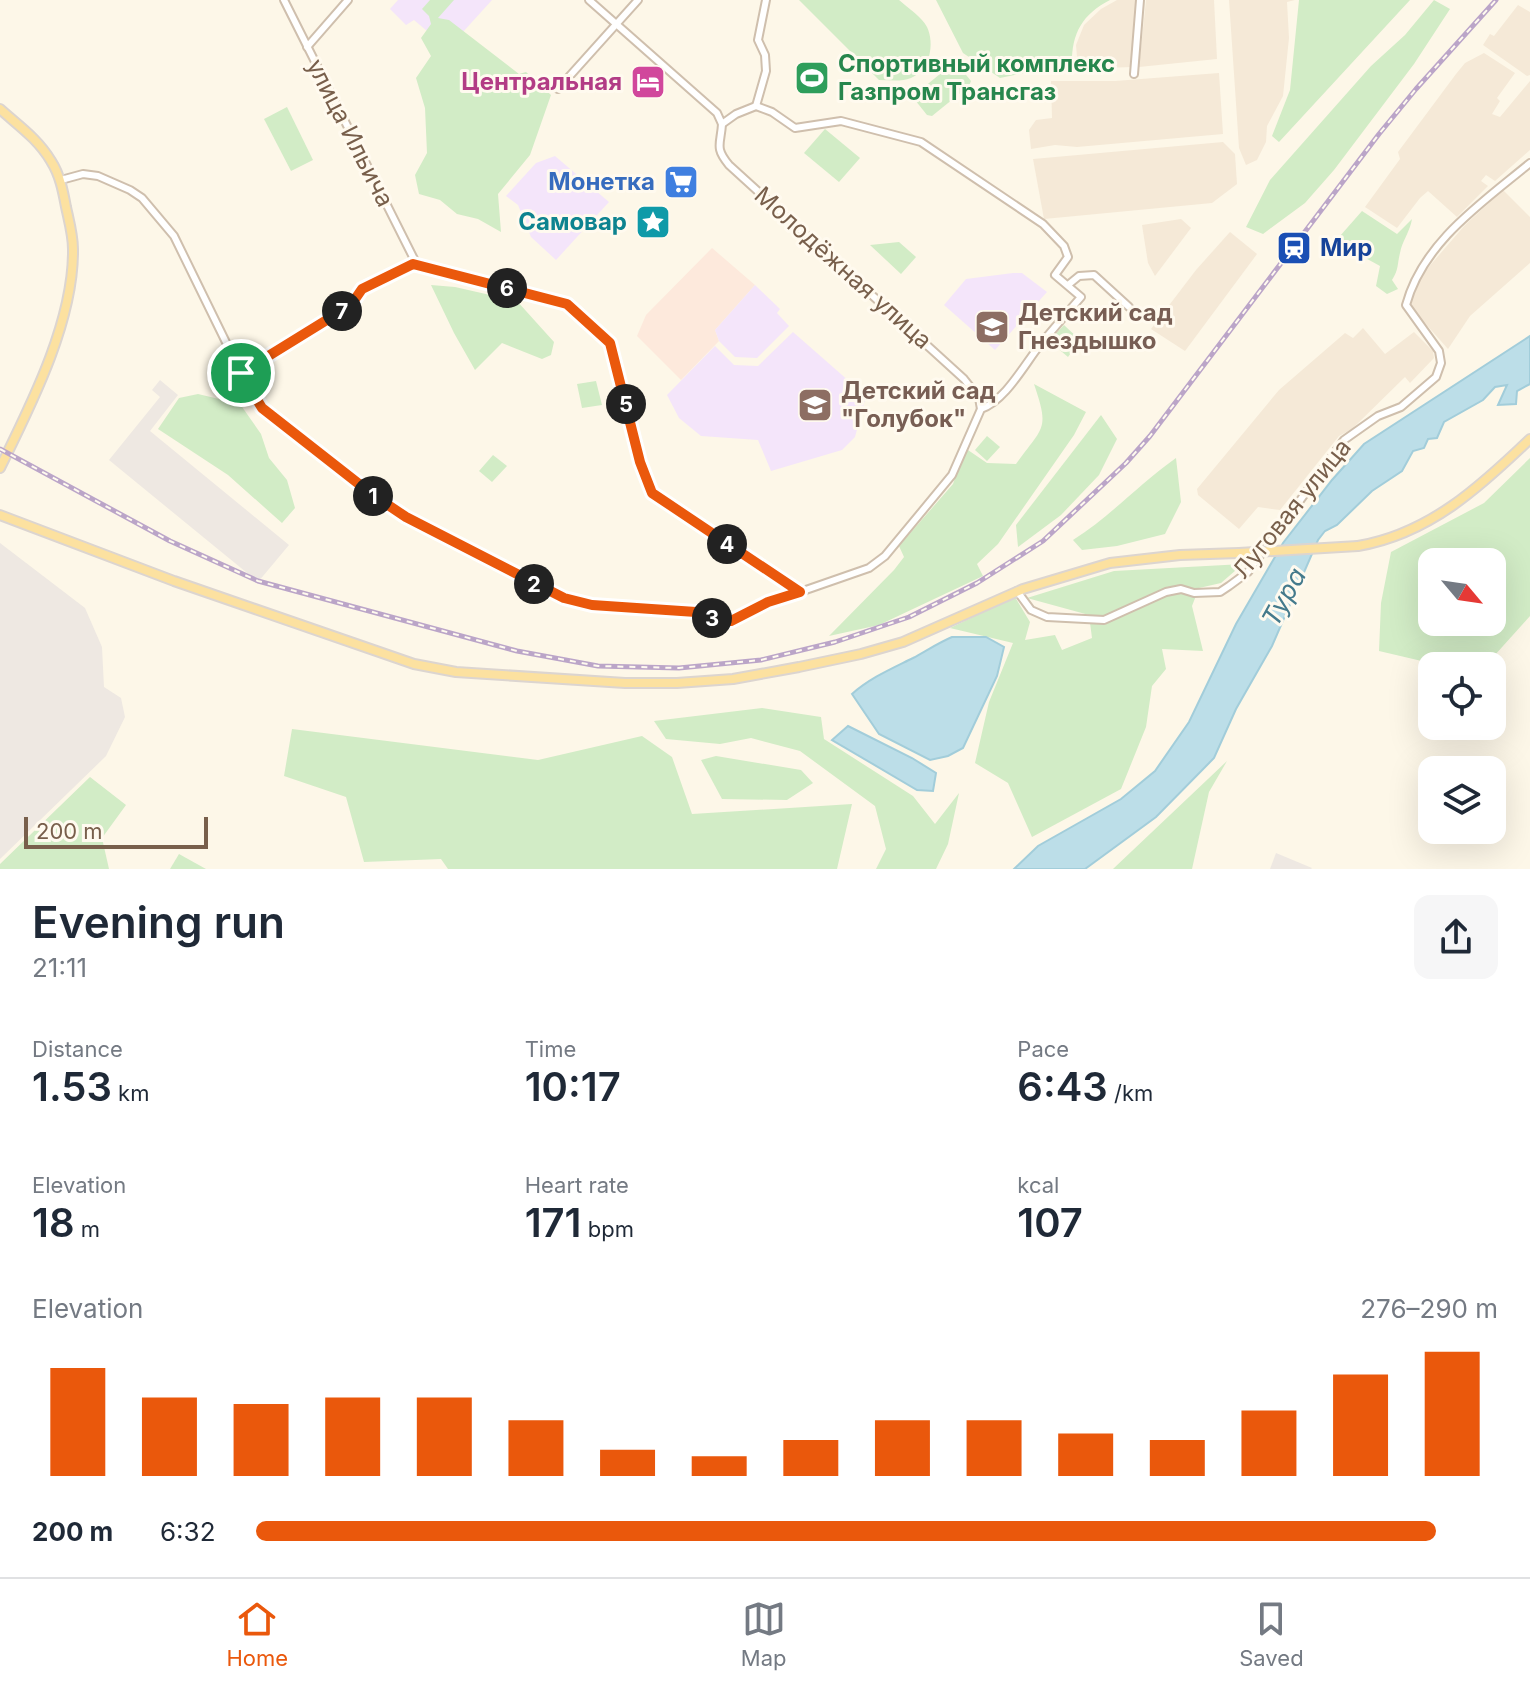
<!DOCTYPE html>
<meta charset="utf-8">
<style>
body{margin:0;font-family:Inter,sans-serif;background:#f6f6f7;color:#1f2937;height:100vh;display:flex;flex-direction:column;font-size:30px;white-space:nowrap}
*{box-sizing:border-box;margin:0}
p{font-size:26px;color:#747a83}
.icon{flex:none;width:44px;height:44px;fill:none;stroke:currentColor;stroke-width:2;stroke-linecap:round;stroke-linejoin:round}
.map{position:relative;height:869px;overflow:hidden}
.side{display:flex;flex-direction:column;background:#fff;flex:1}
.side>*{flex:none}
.needle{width:52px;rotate:119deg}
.fabs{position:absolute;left:1418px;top:548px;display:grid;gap:16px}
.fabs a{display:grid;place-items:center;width:88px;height:88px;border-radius:16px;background:#fff;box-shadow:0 8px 32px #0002;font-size:40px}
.scale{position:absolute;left:24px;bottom:20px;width:184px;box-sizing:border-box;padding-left:8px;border:4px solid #785f4b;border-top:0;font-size:22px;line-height:28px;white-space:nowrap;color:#785f4b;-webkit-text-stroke:6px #fffaef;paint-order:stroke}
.pin{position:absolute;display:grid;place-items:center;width:68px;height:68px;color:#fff;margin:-34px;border:4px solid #fff;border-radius:50%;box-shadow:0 2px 8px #0007}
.km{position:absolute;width:40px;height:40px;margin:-20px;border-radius:50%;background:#222;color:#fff;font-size:22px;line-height:40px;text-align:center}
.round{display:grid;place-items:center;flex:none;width:84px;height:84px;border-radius:16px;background:#f6f6f7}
.headline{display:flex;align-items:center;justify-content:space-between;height:136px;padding:0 32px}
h1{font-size:44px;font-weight:600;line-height:60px}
.figures{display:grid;grid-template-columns:repeat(3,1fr);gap:12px;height:136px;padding:8px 32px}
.figures div{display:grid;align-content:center}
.figures b{font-size:40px;font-weight:600}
.figures small{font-size:22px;font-weight:400}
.figures p{font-size:22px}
.chart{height:224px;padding:16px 32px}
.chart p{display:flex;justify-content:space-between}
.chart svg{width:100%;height:144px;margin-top:8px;stroke:#ea580c;stroke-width:6}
ul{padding:0 32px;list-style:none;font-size:26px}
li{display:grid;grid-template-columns:128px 96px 1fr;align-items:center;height:60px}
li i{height:20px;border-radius:10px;background:#ea580c}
.tab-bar{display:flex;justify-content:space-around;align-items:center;height:112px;border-top:2px solid #e0e1e3;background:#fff;font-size:22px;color:#747a83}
.tab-bar a{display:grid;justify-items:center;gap:4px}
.tab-bar .on{color:#ea580c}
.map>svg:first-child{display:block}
.residential{fill:#f5e9d7}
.commercial{fill:#fde9dc}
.industrial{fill:#eee8e2}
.education{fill:#f4e5fa}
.green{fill:#d2ecc6;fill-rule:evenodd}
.water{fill:#bcdee8;stroke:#a2cdda;stroke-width:2}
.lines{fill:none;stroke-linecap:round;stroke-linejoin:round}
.minor-casing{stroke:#cfbfad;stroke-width:10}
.major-casing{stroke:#dcd5d0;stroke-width:12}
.minor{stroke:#fff;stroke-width:6}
.major{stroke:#fce1a0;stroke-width:8}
.rail-casing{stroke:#bba5c8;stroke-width:5}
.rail{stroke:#fffaef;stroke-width:2;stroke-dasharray:6;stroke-linecap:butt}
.major-bridge-casing{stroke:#dcd5d0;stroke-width:12;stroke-linecap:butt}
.major-bridge{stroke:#fce1a0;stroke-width:8}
.route-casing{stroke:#fff;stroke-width:16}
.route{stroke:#ea580c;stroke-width:10}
.labels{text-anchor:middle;stroke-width:6;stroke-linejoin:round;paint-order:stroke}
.leisure-label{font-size:24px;font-weight:bold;fill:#27864d;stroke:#fffaef;text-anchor:start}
.hotel-label{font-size:24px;font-weight:bold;fill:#b23c85;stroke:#fffaef;text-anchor:end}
.street-label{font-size:24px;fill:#785f4b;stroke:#fffaef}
.shop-label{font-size:24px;font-weight:bold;fill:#366cbe;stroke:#fffaef;text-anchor:end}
.culture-label{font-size:24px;font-weight:bold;fill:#0d838f;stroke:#fffaef;text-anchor:end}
.transit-label{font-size:24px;font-weight:bold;fill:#164399;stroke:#fffaef;text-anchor:start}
.education-label{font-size:24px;font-weight:bold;fill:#785e54;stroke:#fffaef;text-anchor:start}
.water-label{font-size:26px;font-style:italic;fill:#447a8c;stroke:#fffaef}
</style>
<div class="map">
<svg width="1530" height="869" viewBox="0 0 1530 869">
<rect width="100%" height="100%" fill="#fdf7e8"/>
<!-- residential -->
<g class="residential">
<path d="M1117,0H1136L1132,67L1078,69L1076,45L1084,25L1101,9Z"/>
<path d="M1146,0H1214L1217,59L1139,67Z"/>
<path d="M1229,0H1295L1287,2L1289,38L1283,96L1267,126L1266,142L1257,160L1246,165L1239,148Z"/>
<path d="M1518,5L1530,12V75L1527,76L1483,45L1490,34L1494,36Z"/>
<path d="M1484,53L1515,73L1497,98L1500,101L1492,114L1500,117L1530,81V150L1495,181L1486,175L1481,181L1488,186L1457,217L1428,191L1420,198L1397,228L1365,207L1400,159L1398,152L1456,74L1465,63Z"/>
<path d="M1219,73L1223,134L1077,147L1055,145L1031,149L1029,130L1036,120L1052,118L1051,81H1115Z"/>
<path d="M1223,142L1235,154L1237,184L1212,203L1044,219L1033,159Z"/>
<path d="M1503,190L1530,217V263L1470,316L1448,349L1408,304L1414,284L1465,225Z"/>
<path d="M1181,219L1191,228L1155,276L1148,263L1142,225Z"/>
<path d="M1230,232L1257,254L1185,351L1151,329L1196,270Z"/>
<path d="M1363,328L1385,354L1414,332L1433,351L1434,358L1410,383L1405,377L1352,429L1339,436L1280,510L1258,507L1239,529L1198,495L1197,489L1279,390L1345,333L1353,338Z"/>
</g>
<!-- commercial -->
<path class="commercial" d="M712,248L755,285L715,330L719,341L681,380L637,336L646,315Z"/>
<!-- industrial -->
<g class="industrial">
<path d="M160,380L178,395L150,431L289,545L258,582L109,460L160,397L152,390Z"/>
<path d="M0,543L85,608L102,647L104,687L121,698L125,717L106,756L0,859Z"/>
<path d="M1276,853L1312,868L1311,869H1270Z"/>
</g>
<!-- education -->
<g class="education">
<path d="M398,0H492L462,33L439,41L414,20L406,25L390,9Z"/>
<path d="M555,156L609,202L556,260L531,237L518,205L506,196L536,163Z"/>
<path d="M1013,273H1022L1047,292L995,350L944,305L966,279Z"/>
<path d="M755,285L780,309L777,313L789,326L757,358L735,357L719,341L715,330Z"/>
<path d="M793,332L866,396L855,437L842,450L771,471L758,440L701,436L679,418L667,395L715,346L734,365L758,366Z"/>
</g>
<!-- green -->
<g class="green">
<path d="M430,0H454L438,18L449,20L519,74L526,72L551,95L530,155L498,194L501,232L478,219L457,214L440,200L419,194L415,175L427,153L425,108L416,78L431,56L421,38L431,24L429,16L422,9Z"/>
<path d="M799,0H899C908,8 922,17 927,27C935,44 930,70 911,78C901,82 890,80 879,80Z"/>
<path d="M936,0H1110C1081,15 1071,35 1072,67H1054L1000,78L963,53Z"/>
<path d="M1299,0H1410L1279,142L1272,136L1290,90Z"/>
<path d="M1434,0L1450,9L1414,64L1334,170L1305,203L1263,234L1246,227L1270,180L1371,66L1405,35Z"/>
<path d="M952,64L958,65L971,81L969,86L932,116L927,115L915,100L917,93Z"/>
<path d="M287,107L313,160L291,171L264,119Z"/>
<path d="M825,129L860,158L839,182L804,153Z"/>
<path d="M1362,211L1397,234L1412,219C1410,232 1402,241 1400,253C1397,265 1399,269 1392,280L1398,289L1387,294L1376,286L1380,266L1360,255L1341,250L1340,236Z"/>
<path d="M899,242L916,257L901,274L870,245Z"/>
<path d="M431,285L455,287L517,301L554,342L551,355L542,359L502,343L475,370L454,333Z"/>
<path d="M1064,325L1080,340L1068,357L1049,341Z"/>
<path d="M596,381L602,405L582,408L577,384Z"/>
<path d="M1034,384L1086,412L1074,435L998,544L977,564L983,576L879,625L829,636L894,570L904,557L899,546L953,484L965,448L987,463L1016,464C1043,426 1050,431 1034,384Z"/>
<path d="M198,394L240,404L261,434L269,458L287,480L295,508L282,523L228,475L158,429L179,398Z"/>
<path d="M1101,415L1117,439L1099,475L1061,515L1018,547L1016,525Z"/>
<path d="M987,436L1000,447L987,461L975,450Z"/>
<path d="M493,455L507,466L492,482L479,471Z"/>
<path d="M1176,458L1181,502L1165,534L1117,546L1082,550L1073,540C1111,516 1139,484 1176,458Z"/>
<path d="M1530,458V616L1485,666H1443L1379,651L1381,603L1391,552L1484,503ZM1432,562H1492V622H1432Z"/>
<path d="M1243,564L1221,583L1199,588L1192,606L1203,651L1162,649L1166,669L1152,686L1146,727L1121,789L1032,837L1008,783L975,763L989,702L1013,643L950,628L1015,597L1030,622L1025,640L1055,635L1062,650L1092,638L1089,615L1027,598L1114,571Z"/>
<path d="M762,708L821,717L824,739L913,796L935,824L959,793L948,844L936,869H876L886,849L875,806L800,751L751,738L720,744L666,739L654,721Z"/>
<path d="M292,729L538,760L642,736L672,757L692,814L852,804L837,869H448L441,859L364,862L346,797L284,776Z"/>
<path d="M716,756L801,770L813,783L787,800L722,799L701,760Z"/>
<path d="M1227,761L1209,792L1192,869H1113Z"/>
<path d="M90,777L126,805L102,838L109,869H0V864Z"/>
<path d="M179,854L206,869H170Z"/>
</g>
<!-- water -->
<g class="water">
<path d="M1530,336V384L1517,391L1516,404L1498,405L1507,385L1495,387L1483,400L1444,422L1437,438L1428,439L1424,448L1413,451L1402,471L1372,491L1337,525L1325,531L1318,540L1272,646L1236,709L1214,758L1156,817L1085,869H1014L1038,846L1121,799L1155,771L1189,722L1236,624L1283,543L1332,480L1364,444Z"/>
<path d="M952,637H986L1004,647L997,676L963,748L948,756L930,760L879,734L852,694C870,678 891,669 913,658C926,651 938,643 952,637Z"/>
<path d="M848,726L912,758L936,773L933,791L917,790L832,740Z"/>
</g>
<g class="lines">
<!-- minor casing -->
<g class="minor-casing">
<g id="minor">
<path d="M284,0L417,265"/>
<path d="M589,0L717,113L722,124"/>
<path d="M307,47L348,0"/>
<path d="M1134,74L1140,0"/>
<path d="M558,89L638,0"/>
<path d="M756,106L766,71L765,55L758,40L766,0"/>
<path d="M722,124C721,144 714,147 729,165L964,379L979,398L981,409"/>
<path d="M722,124L736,114L756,106"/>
<path d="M61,180L83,174L98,176L130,190L142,198L174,236L241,373L262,408L392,509L494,564L577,603L696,612L715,619L731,621L768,602L800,592"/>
<path d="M1068,285L1079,276L1094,275L1129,307"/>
<path d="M241,373L351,305L362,289L413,264L551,299L567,304L610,343L640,462L652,493L800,592L869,568L885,556L952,475L981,409C1005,401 1024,365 1040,345C1053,329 1067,313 1081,297L1055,275L1068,257L1064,246L1043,224L921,142L841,121L795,128L772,112L756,106"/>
<path d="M1017,591L1031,610L1047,617L1104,620L1166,592L1181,589L1194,593L1220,592L1229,586L1248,572L1344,440L1378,416L1401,407L1436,377L1441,363L1439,351L1406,305C1423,242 1483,202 1530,163"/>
</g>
</g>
<!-- major casing -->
<g class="major-casing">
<g id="major">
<path d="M0,109C19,126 38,139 51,161C60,175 63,191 66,207C69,221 73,235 73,249C74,321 31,405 0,468"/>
<path d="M0,515L174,581L414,664L456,672L625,683H677L733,679L799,667L861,654L903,642L1023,589L1110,563L1180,555L1239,553"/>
<path d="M1358,546C1429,534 1480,487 1530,439"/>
</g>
</g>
<!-- minor -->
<use href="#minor" class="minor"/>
<!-- major -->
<use href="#major" class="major"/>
<!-- rail casing -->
<g class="rail-casing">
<path id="rail" d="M0,449L170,541L258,581L517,651L598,666L679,668L761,660L835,642L909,617L977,583L1043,541L1126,463L1150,436L1379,134L1416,89L1496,0"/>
</g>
<!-- rail -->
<use href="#rail" class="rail"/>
<!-- major-bridge casing -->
<g class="major-bridge-casing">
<path id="major-bridge" d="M1239,553L1358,546"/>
</g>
<!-- major-bridge -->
<use href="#major-bridge" class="major-bridge"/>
</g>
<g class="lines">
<!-- route casing -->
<g class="route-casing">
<path id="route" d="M413,264L567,304L610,343L640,462L652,493L800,592L768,602L731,621L715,619L696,612L592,605L564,598L406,517L373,495L262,408L241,373L351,305L362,289Z"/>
</g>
<!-- route -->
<use href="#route" class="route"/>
</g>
<!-- icons -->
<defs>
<g id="stadium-square" transform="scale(1.8)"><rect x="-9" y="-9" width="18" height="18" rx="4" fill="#2e9e5b" stroke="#fffaef"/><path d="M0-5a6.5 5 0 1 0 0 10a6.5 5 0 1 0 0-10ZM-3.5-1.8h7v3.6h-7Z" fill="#fff"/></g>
<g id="hotel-square" transform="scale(1.8)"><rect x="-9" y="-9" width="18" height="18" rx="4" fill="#d1479c" stroke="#fffaef"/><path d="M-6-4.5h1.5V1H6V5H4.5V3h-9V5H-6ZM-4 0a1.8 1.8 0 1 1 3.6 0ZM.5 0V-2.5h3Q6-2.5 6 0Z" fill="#fff"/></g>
<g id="supermarket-square" transform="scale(1.8)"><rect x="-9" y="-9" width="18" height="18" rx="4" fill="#3f7fe0" stroke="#fffaef"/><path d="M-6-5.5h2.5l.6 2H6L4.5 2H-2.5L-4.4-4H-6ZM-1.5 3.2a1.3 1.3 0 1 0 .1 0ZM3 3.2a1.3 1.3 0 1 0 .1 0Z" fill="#fff"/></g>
<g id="sight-square" transform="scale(1.8)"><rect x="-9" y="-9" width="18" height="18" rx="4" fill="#0f9aa8" stroke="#fffaef"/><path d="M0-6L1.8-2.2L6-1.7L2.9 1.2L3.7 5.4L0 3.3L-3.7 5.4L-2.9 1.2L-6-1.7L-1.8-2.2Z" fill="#fff"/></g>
<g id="station-square" transform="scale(1.8)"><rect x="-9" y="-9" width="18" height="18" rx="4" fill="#1a4fb4" stroke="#fffaef"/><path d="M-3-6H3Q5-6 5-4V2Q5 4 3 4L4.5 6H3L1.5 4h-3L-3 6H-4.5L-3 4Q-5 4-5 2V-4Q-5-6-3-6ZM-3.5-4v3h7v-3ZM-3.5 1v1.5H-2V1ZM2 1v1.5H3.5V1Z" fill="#fff"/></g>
<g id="school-square" transform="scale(1.8)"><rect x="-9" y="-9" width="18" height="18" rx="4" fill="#8d6e63" stroke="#fffaef"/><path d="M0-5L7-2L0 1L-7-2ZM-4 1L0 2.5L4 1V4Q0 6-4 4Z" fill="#fff"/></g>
</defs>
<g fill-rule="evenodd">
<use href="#stadium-square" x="812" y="78"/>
<use href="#hotel-square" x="648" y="82"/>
<use href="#supermarket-square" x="681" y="182"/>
<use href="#sight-square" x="653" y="222"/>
<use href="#station-square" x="1294" y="248"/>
<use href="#school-square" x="992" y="327"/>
<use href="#school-square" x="815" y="405"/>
</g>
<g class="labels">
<!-- leisure labels -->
<g class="leisure-label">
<text x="838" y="72">Спортивный комплекс<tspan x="838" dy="28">Газпром Трансгаз</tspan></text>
</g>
<!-- hotel labels -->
<g class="hotel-label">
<text x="622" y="90">Центральная</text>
</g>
<!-- street labels -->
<g class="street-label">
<text transform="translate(350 133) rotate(63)" y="8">улица Ильича</text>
<text transform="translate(843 268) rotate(42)" y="8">Молодёжная улица</text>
<text transform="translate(1292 509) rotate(-51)" y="8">Луговая улица</text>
</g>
<!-- shop labels -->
<g class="shop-label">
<text x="655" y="190">Монетка</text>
</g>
<!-- culture labels -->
<g class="culture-label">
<text x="627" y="230">Самовар</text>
</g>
<!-- transit labels -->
<g class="transit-label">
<text x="1320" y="256">Мир</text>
</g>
<!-- education labels -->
<g class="education-label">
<text x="1018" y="321">Детский сад<tspan x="1018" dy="28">Гнездышко</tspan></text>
<text x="841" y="399">Детский сад<tspan x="841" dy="28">"Голубок"</tspan></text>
</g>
<!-- water labels -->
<g class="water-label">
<text transform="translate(1284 597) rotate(-61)" y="9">Тура</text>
</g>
</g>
</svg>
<div class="fabs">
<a><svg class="needle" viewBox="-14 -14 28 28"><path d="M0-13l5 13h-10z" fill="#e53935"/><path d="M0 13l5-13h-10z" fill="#747a83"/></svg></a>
<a><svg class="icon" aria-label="locate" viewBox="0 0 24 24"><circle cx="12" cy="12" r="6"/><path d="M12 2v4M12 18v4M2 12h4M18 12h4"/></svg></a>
<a><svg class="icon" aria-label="layers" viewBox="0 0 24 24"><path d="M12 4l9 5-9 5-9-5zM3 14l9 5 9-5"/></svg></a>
</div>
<div class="scale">200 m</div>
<div class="pin" style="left:241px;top:373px;background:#1e9e55"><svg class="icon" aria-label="arrive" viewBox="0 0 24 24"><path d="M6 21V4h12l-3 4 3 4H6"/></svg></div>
<b class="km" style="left:373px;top:496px">1</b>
<b class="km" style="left:534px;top:584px">2</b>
<b class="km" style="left:712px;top:618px">3</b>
<b class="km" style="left:727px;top:544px">4</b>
<b class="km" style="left:626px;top:404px">5</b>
<b class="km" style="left:507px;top:288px">6</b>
<b class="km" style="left:342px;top:311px">7</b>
</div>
<section class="side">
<div class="headline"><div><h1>Evening run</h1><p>21:11</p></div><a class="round"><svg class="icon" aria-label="share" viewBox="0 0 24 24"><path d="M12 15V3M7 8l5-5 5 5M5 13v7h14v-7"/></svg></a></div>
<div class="figures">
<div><p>Distance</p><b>1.53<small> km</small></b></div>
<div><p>Time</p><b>10:17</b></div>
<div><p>Pace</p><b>6:43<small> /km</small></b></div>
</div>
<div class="figures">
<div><p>Elevation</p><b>18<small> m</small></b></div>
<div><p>Heart rate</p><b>171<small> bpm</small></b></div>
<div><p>kcal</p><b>107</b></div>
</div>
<div class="chart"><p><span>Elevation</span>276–290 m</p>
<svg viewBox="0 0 160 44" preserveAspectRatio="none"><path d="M5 44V11M15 44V20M25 44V22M35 44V20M45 44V20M55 44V27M65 44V36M75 44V38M85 44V33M95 44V27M105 44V27M115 44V31M125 44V33M135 44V24M145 44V13M155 44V6"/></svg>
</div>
<ul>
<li><b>200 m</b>6:32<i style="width:95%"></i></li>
</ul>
</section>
<nav class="tab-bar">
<a class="on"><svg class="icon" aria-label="home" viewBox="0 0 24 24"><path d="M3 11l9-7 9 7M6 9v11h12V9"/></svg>Home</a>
<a><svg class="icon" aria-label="map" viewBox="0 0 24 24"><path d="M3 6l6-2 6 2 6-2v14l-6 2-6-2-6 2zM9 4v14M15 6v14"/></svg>Map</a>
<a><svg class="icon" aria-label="saved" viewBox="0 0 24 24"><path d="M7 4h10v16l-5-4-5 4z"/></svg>Saved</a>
</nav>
